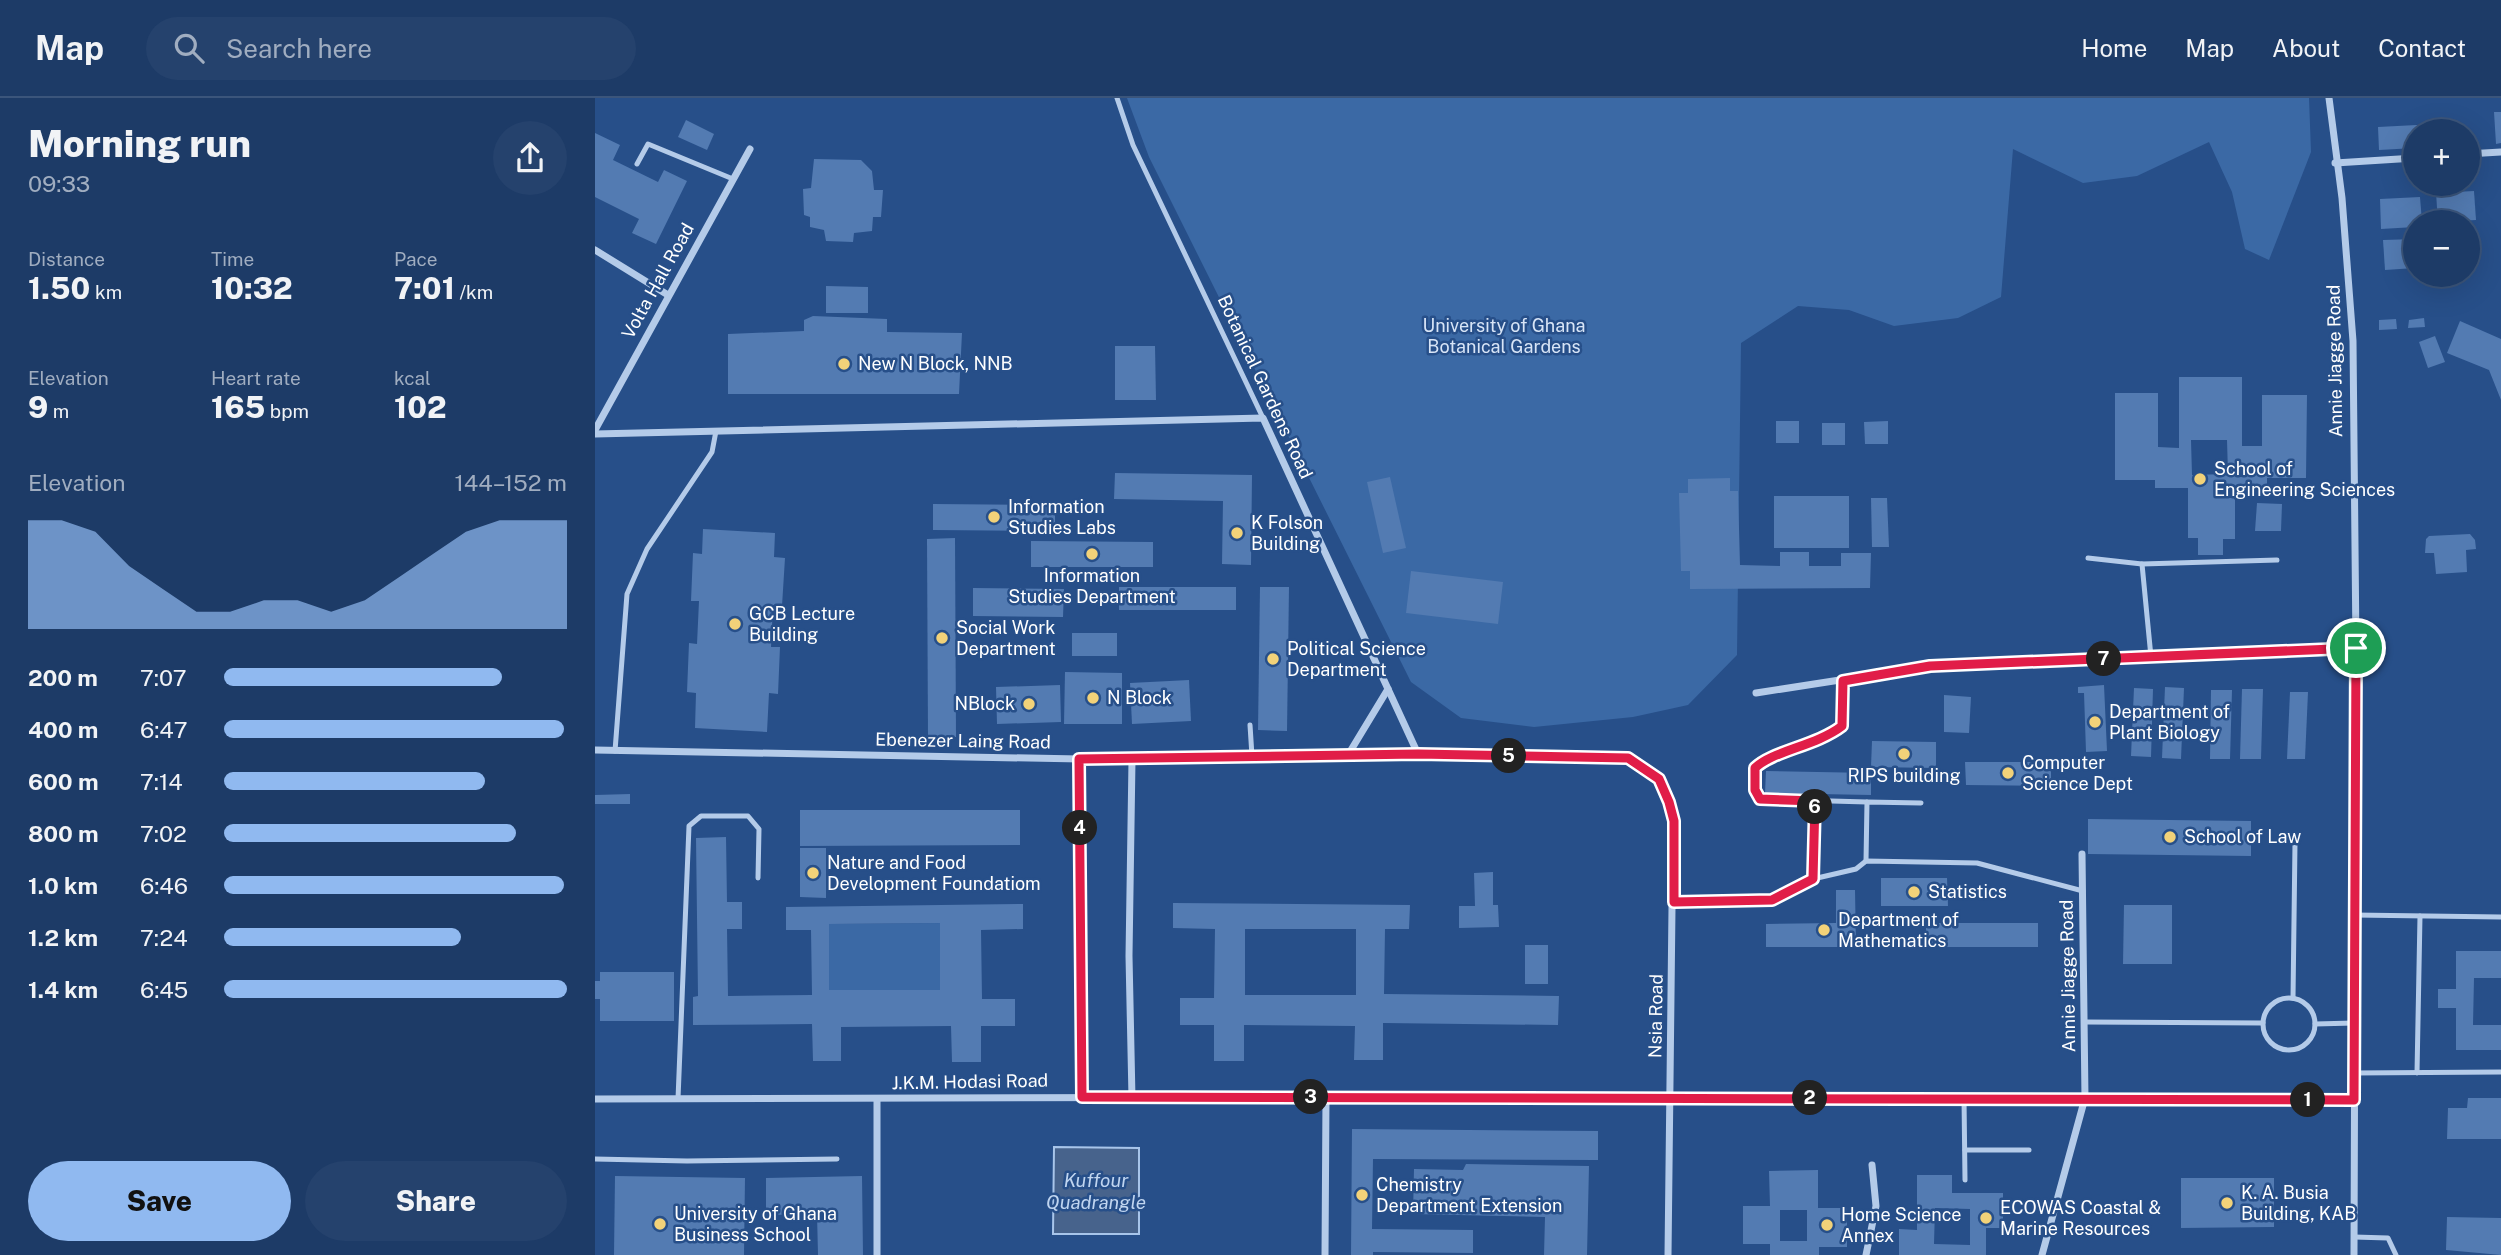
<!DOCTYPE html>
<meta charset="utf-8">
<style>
body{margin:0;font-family:"Public Sans",sans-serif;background:#25426d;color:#f1f3f6;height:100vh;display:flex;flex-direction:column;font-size:26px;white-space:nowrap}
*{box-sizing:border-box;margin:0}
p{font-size:23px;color:#a0adc0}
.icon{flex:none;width:38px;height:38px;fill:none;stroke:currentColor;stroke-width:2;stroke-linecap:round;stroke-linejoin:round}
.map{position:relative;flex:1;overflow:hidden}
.panel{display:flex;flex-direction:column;background:#1d3b67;width:595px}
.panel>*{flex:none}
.tools{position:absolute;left:1808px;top:21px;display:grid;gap:14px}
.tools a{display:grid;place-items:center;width:77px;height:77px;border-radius:50%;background:#1d3b67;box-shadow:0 7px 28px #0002,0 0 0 2px #3b557b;font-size:35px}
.pin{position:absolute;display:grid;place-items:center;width:60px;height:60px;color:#fff;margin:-30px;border:4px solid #fff;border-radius:50%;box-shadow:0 2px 7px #0007}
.km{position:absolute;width:35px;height:35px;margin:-18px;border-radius:50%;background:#222;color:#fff;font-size:19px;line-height:35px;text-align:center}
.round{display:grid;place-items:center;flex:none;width:74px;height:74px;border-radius:37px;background:#25426d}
.head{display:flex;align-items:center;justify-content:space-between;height:119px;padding:0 28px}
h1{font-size:38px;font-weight:800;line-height:52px}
.figures{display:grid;grid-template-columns:repeat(3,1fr);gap:10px;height:119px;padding:7px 28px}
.figures div{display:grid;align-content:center}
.figures b{font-size:30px;font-weight:800}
.figures small{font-size:19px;font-weight:400}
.figures p{font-size:19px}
.chart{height:196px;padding:14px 28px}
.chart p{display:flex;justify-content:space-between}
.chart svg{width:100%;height:126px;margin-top:7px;fill:#90b9f0;opacity:.7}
.button{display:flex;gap:14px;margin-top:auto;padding:14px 28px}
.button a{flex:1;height:80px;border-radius:42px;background:#90b9f0;color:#111;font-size:28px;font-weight:800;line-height:80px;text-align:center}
.button a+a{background:#25426d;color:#f1f3f6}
ul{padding:0 28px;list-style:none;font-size:23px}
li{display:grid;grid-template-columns:112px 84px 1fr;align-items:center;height:52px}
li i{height:18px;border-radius:9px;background:#90b9f0}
header{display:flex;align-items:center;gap:42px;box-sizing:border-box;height:98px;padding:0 35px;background:#1d3b67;border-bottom:2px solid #3b557b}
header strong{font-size:33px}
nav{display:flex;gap:38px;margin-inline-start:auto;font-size:24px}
.search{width:490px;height:63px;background:#25426d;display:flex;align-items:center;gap:18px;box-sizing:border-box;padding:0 24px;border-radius:38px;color:#a0adc0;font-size:26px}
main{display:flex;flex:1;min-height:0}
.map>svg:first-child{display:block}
.green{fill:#3b69a5}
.water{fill:#47638c;stroke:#a8c5ea;stroke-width:2}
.building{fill:#537bb2;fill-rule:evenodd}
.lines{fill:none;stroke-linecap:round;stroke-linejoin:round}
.service{stroke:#b4cbe9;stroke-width:5}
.minor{stroke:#b4cbe9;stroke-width:7}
.route-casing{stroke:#fff;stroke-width:14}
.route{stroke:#e11d48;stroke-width:9}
.poi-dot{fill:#f2d279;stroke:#274f89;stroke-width:2.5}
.labels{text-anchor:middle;stroke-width:5;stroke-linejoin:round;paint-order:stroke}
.street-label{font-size:18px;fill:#fff;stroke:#274f89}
.park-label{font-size:18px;fill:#d8e5f7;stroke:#274f89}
.poi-label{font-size:18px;fill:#fff;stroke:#274f89;text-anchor:start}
.water-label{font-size:19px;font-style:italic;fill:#c0d5f0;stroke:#274f89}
</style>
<header>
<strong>Map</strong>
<div class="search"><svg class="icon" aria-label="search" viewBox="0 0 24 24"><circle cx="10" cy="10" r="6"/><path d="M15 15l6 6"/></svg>Search here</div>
<nav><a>Home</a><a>Map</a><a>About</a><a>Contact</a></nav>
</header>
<main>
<section class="panel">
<div class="head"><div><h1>Morning run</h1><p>09:33</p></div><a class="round"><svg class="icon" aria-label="share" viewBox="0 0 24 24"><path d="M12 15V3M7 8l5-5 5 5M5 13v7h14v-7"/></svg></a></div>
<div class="figures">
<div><p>Distance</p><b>1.50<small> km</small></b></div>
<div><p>Time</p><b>10:32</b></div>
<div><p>Pace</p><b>7:01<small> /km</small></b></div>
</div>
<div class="figures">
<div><p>Elevation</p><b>9<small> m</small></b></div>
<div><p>Heart rate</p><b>165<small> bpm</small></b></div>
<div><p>kcal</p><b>102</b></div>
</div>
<div class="chart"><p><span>Elevation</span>144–152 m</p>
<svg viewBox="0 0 160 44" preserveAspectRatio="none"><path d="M0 44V6L10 6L20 10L30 22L40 30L50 38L60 38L70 34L80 34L90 38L100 34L110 26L120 18L130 10L140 6L150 6L160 6V44z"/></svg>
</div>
<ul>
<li><b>200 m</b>7:07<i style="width:81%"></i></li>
<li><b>400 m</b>6:47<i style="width:99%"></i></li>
<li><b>600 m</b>7:14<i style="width:76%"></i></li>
<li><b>800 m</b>7:02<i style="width:85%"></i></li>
<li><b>1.0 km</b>6:46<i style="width:99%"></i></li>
<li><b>1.2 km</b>7:24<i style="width:69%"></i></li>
<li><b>1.4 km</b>6:45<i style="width:100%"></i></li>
</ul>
<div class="button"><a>Save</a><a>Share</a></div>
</section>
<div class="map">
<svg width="1906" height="1157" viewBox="0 0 1906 1157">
<rect width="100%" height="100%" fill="#274f89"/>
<!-- green -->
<g class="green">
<path d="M532,0H1714L1716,54L1674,162L1650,151L1637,94L1614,44L1542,78L1488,85L1418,51L1406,199L1363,220L1299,228L1254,212L1203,208L1146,245L1142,557L1093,607L1038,619L939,629L866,620L816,584L554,59Z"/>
<path d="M345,825V892H234V826Z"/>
</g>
<!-- water -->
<path class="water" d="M459,1049L544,1050V1136H458Z"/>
<!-- building -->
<g class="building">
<path d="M1899,14H1906V45L1901,46Z"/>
<path d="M91,22L119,36L112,52L83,39Z"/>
<path d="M1860,25V33H1820V50L1784,52L1783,29Z"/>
<path d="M0,35L25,47L18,62L63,84L69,72L92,83L61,146L37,135L44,121L0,99Z"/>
<path d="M219,61L266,62L277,73L279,92H288L286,119H278L277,133L259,135L258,144L231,143L229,132L215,129V119L209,117L208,91L216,90Z"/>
<path d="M1879,93L1881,122L1843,124L1841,95Z"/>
<path d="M1825,99L1827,124H1820V129L1786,131L1785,101Z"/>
<path d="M1872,137H1882L1883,167H1872Z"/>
<path d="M1820,141V170L1790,172L1788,142Z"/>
<path d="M231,188L273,189V215H231Z"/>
<path d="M218,218L292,221V234L367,235L364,296H133V236L209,233V222Z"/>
<path d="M1829,220L1830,229L1813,230L1814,222Z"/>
<path d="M1801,221L1802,231L1784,232V222Z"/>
<path d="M1865,223L1906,241V302L1894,272L1852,255Z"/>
<path d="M1840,238L1850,264L1833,270L1824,244Z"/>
<path d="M520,248H560L561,302H520Z"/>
<path d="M1584,279H1647V348H1667V297H1712L1711,380H1672V390H1640V441H1628V457H1603V440H1593V390H1560V382H1520V295H1563V349L1584,350ZM1596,342H1632L1633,376L1597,377Z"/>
<rect x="1181" y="323" width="23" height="22"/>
<path d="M1293,323V346H1270L1269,324Z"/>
<rect x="1227" y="325" width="23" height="22"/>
<path d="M520,375L657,377L656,467L627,466L628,403L519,401Z"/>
<path d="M795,379L811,450L788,455L772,384Z"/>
<path d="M1135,380V393H1143L1145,467L1185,468V454H1214V468H1246V455H1276L1275,490L1095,491V473H1086L1084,395H1093V381Z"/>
<rect x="1179" y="398" width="75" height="52"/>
<path d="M1276,400H1292L1294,449H1277Z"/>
<path d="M1662,405L1687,406L1686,433H1660Z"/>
<path d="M338,406L460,407V433L338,432Z"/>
<path d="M108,431L180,435L179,459L190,460L187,508L178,507L176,549H185L183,596L174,595L172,634L100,630L101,595L92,594L94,545L102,546L104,503H96L98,455L107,456Z"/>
<path d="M1875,436L1880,442L1881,451L1871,452L1872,474L1841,476L1839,455H1830L1831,441L1834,438Z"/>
<path d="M360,440L361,639H333L332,441Z"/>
<path d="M436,443L558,444V469H436Z"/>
<path d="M816,473L908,484L903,526L811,515Z"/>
<rect x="524" y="489" width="117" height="23"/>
<path d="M665,489H694L692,633L663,632Z"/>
<path d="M378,490L469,491L468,519L378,518Z"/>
<rect x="477" y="535" width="45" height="23"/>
<path d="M470,574L527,575V626H469Z"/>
<path d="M594,582L596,623L537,626L535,585Z"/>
<path d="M465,587L466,624L402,626L401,589Z"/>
<path d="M1509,587L1512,653L1491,654L1489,595H1483V589Z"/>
<path d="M1570,589L1589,590L1586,661L1567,660Z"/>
<path d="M1539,590L1558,591L1556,659L1536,658Z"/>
<path d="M1647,591H1668L1666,661H1645Z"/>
<path d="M1616,592H1637L1635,661H1615Z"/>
<path d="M1695,594H1713L1710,661H1692Z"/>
<path d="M1349,597L1376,599L1374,635L1349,634Z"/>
<path d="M1277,643L1341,644V670L1276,669Z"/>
<path d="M1370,664H1456V688L1371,687Z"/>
<path d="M1171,673L1276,675V697L1170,695Z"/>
<path d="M35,696V706H0V697Z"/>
<path d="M205,712H425V747L205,748Z"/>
<path d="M1493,721L1656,723V758L1493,756Z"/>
<path d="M131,739L132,804H147V831H132L133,898L217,897L216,832H191V809L428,806V831L386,832L387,901H420V928H386V964H357L356,928L246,929V963H218L217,926L98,927V899L103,898L101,740ZM345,825V892H234V826Z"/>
<path d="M205,750H231V800L205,799Z"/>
<path d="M898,774V807H903L904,829L864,830V808H880L879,775Z"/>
<path d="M1286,780H1352L1353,808H1286Z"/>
<path d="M1241,792H1260L1261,849H1171V826L1241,825Z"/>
<path d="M578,805L815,807L814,831H790L789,896L964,898L963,927L788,925V962H759L760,928L649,927V963H619V927H585V900H619L620,831L578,830ZM650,831H761V897H650Z"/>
<path d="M1529,807H1577V866H1528Z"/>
<rect x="1331" y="825" width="112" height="24"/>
<rect x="930" y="847" width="23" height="39"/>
<path d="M1861,853H1906V880H1879L1878,927H1906V952H1861V910H1843V891H1861Z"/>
<path d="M5,874H79V923H5V901H0V883H5Z"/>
<path d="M1873,1000H1906V1041H1852L1853,1010H1872Z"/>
<path d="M757,1031L1003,1033V1062L778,1061L777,1131L878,1132V1155L778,1154V1157H756Z"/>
<path d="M871,1066L994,1068L992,1157H949L950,1119L818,1116L819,1071L868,1072Z"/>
<path d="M1223,1072V1110H1252V1149H1224V1157H1175V1146H1148V1108H1175L1174,1073ZM1185,1112H1212V1143H1185Z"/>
<path d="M1322,1077H1357V1095H1408V1130H1391V1157H1304V1131L1322,1132ZM1340,1110L1375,1111V1147L1339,1146Z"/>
<path d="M20,1078L150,1080L149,1157H19Z"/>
<path d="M267,1078L268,1157H223L222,1116L171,1117V1080Z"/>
<path d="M1586,1080H1679V1129L1586,1130Z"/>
<path d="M1852,1119L1906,1120V1157L1851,1152Z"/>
</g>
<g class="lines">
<!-- service -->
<g class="service">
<path d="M522,0L538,47L668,320"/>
<path d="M42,66L53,46L138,81"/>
<path d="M1493,460L1547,466L1682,462"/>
<path d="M1547,466L1556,559"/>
<path d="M1248,583L1247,628C1221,648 1177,653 1161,670V692L1165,701L1272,704"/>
<path d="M655,627L657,658"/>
<path d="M20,653L32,496L52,451L117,354L121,333"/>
<path d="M1271,763L1272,704L1326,705"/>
<path d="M1218,781L1220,703"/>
<path d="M1079,804L1177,802L1218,781L1261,771L1271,763L1382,765L1488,793"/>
<path d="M1759,817L1906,819"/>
<path d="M1698,900L1700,745"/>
<circle cx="1694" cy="926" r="26"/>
<path d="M1490,924L1668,925"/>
<path d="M1720,926L1759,925"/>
<path d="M1759,975L1906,974"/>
<path d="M1822,975L1825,818"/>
<path d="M1369,1000L1370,1082"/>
<path d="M83,1001L94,728L106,718H153L164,731L163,780"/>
<path d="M1370,1052H1434"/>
<path d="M0,1061L92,1063L242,1061"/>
<path d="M1759,1139L1793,1140L1801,1157"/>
</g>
<!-- minor -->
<g class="minor">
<path d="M1734,0L1747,100L1758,243L1761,550L1759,1157"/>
<path d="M1872,56L1906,54"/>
<path d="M1740,65L1820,60"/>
<path d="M0,152L73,197"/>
<path d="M0,332L155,51"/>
<path d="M0,336L668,320L823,656"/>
<path d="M1161,595L1335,568L1761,550"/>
<path d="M0,652L537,662L823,656L1033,660L1064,681L1078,723L1073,1157"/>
<path d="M753,657L793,591"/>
<path d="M484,661L487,999"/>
<path d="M537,662L534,858L537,1000"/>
<path d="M0,1001L731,999L1759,1002"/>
<path d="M282,1157V1001"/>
<path d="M730,1157L731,999"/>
<path d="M1271,1157L1281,1108L1277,1067"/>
<path d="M1447,1157L1490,1000L1487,756"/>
</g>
</g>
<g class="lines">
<!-- route casing -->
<g class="route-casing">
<path id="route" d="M1761,550L1759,1002L487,999L484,661L823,656L1033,660L1064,681L1074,704L1079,723V804L1177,802L1218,781L1220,703L1165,701L1160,692V670C1177,653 1221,648 1247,628L1248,583L1335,568Z"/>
</g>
<!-- route -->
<use href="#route" class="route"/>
</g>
<!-- markers -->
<g class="poi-dot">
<circle cx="249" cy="266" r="7"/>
<circle cx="1605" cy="381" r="7"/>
<circle cx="399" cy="419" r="7"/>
<circle cx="642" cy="435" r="7"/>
<circle cx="497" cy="456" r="7"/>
<circle cx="140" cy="526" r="7"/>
<circle cx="347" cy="540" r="7"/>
<circle cx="678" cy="561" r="7"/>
<circle cx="498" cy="600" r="7"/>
<circle cx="434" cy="606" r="7"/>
<circle cx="1500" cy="624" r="7"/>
<circle cx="1309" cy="656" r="7"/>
<circle cx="1413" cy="675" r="7"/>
<circle cx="1575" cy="739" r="7"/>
<circle cx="218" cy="775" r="7"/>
<circle cx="1319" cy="794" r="7"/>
<circle cx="1229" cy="832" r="7"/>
<circle cx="767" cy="1097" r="7"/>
<circle cx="1632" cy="1105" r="7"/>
<circle cx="1391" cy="1120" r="7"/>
<circle cx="65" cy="1126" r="7"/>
<circle cx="1232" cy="1127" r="7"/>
</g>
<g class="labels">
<!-- street labels -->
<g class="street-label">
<text transform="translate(63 183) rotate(-61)" y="6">Volta Hall Road</text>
<text transform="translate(1740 263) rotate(-91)" y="6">Annie Jiagge Road</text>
<text transform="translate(670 289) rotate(65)" y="6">Botanical Gardens Road</text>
<text transform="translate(368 643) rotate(1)" y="6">Ebenezer Laing Road</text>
<text transform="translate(1473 878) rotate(-91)" y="6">Annie Jiagge Road</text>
<text transform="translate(1061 918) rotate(-89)" y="6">Nsia Road</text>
<text transform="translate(375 984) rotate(-1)" y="6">J.K.M. Hodasi Road</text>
</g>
<!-- park labels -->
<g class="park-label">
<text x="909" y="234">University of Ghana<tspan x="909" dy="21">Botanical Gardens</tspan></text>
</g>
<!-- poi labels -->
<g class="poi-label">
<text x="263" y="272">New N Block, NNB</text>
<text x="1619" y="377">School of<tspan x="1619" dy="21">Engineering Sciences</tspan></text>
<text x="413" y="415">Information<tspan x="413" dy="21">Studies Labs</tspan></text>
<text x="656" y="431">K Folson<tspan x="656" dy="21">Building</tspan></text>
<text x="497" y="484" text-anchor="middle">Information<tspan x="497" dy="21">Studies Department</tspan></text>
<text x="154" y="522">GCB Lecture<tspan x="154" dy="21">Building</tspan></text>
<text x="361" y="536">Social Work<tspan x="361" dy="21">Department</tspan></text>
<text x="692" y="557">Political Science<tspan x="692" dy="21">Department</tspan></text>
<text x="512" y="606">N Block</text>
<text x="420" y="612" text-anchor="end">NBlock</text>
<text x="1514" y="620">Department of<tspan x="1514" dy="21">Plant Biology</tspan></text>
<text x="1427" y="671">Computer<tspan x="1427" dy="21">Science Dept</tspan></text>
<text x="1309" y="684" text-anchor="middle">RIPS building</text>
<text x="1589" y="745">School of Law</text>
<text x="232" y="771">Nature and Food<tspan x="232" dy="21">Development Foundatiom</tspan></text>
<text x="1333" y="800">Statistics</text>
<text x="1243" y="828">Department of<tspan x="1243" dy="21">Mathematics</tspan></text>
<text x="781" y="1093">Chemistry<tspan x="781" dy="21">Department Extension</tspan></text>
<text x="1646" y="1101">K. A. Busia<tspan x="1646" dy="21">Building, KAB</tspan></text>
<text x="1405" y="1116">ECOWAS Coastal &amp;<tspan x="1405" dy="21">Marine Resources</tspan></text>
<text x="79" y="1122">University of Ghana<tspan x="79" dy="21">Business School</tspan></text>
<text x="1246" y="1123">Home Science<tspan x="1246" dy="21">Annex</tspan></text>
</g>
<!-- water labels -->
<g class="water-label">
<text x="501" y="1089">Kuffour<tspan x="501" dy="22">Quadrangle</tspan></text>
</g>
</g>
</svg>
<div class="tools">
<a>+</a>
<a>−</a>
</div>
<div class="pin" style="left:1761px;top:550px;background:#1e9e55"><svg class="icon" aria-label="arrive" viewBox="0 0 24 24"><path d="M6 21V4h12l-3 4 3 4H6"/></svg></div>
<b class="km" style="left:1713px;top:1002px">1</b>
<b class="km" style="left:1215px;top:1000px">2</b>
<b class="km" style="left:716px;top:999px">3</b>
<b class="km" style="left:485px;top:730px">4</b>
<b class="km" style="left:914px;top:658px">5</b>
<b class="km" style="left:1220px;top:709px">6</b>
<b class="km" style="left:1509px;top:561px">7</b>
</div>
</main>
